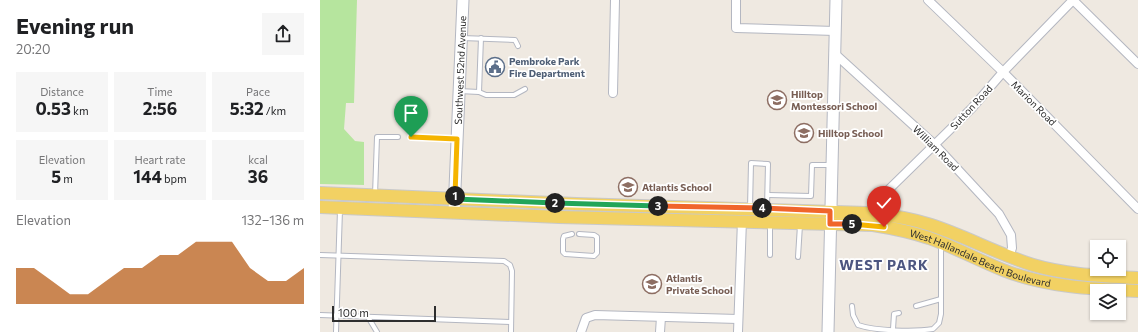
<!DOCTYPE html>
<meta charset="utf-8">
<style>
body{margin:0;font-family:Commissioner,sans-serif;background:#f6f6f6;color:#202124;height:100vh;display:flex;flex-direction:column;font-size:15px;white-space:nowrap}
*{box-sizing:border-box;margin:0}
p{font-size:13px;color:#757577}
.icon{flex:none;width:22px;height:22px;fill:none;stroke:currentColor;stroke-width:2;stroke-linecap:round;stroke-linejoin:round}
.map{position:relative;flex:1;overflow:hidden}
.details{display:flex;flex-direction:column;background:#fff;width:320px}
.details>*{flex:none}
.tools{position:absolute;left:770px;top:240px;display:grid;gap:8px}
.tools a{display:grid;place-items:center;width:36px;height:36px;border-radius:0px;background:#fff;box-shadow:0 1px 3px #0004;font-size:20px}
.scale{position:absolute;left:12px;bottom:10px;width:104px;box-sizing:border-box;padding-left:4px;border:2px solid #2e2e2e;border-top:0;font-size:11px;line-height:14px;white-space:nowrap;color:#2e2e2e;-webkit-text-stroke:3px #fff;paint-order:stroke}
.pin{position:absolute;display:grid;place-items:center;width:34px;height:34px;color:#fff;margin:-41px -17px;border-radius:50% 50% 50% 0;rotate:-45deg;box-shadow:0 0 4px #0007}
.pin .icon{rotate:45deg}
.km{position:absolute;width:20px;height:20px;margin:-10px;border-radius:50%;background:#222;color:#fff;font-size:11px;line-height:20px;text-align:center}
.round{display:grid;place-items:center;flex:none;width:42px;height:42px;border-radius:0px;background:#f6f6f6}
.head{display:flex;align-items:center;justify-content:space-between;height:68px;padding:0 16px}
h1{font-size:22px;font-weight:700;line-height:30px}
.figures{display:grid;grid-template-columns:repeat(3,1fr);gap:6px;height:68px;padding:4px 16px}
.figures div{display:grid;align-content:center;border-radius:0px;background:#f6f6f6;text-align:center}
.figures b{font-size:17px;font-weight:700}
.figures small{font-size:11px;font-weight:400}
.figures p{font-size:11px}
.chart{height:112px;padding:8px 16px}
.chart p{display:flex;justify-content:space-between}
.chart svg{width:100%;height:72px;margin-top:4px;fill:#b45309;opacity:.7}
main{display:flex;flex:1;min-height:0}
.map>svg:first-child{display:block}
.green{fill:#b6e59e}
.lines{fill:none;stroke-linecap:round;stroke-linejoin:round}
.lane-casing{stroke:#b4b7c1;stroke-width:6}
.street-casing{stroke:#b4b7c1;stroke-width:10}
.secondary-casing{stroke:#b4b7c1;stroke-width:13}
.primary-casing{stroke:#c9c9c9;stroke-width:14}
.lane{stroke:#fff;stroke-width:4}
.street{stroke:#fff;stroke-width:8}
.secondary{stroke:#fff;stroke-width:11}
.primary{stroke:#f2d163;stroke-width:12}
.split-1-casing{stroke:#fff;stroke-width:8}
.split-2-casing{stroke:#fff;stroke-width:8}
.split-3-casing{stroke:#fff;stroke-width:8}
.split-4-casing{stroke:#fff;stroke-width:8}
.split-5-casing{stroke:#fff;stroke-width:8}
.split-6-casing{stroke:#fff;stroke-width:8}
.split-1{stroke:#f5b400;stroke-width:5}
.split-2{stroke:#22a559;stroke-width:5}
.split-3{stroke:#22a559;stroke-width:5}
.split-4{stroke:#f0652b;stroke-width:5}
.split-5{stroke:#f0652b;stroke-width:5}
.split-6{stroke:#f5b400;stroke-width:5}
.labels{text-anchor:middle;stroke-width:3.5;stroke-linejoin:round;paint-order:stroke}
.service-label{font-size:10px;font-weight:bold;fill:#4e5e75;stroke:#fff;text-anchor:start}
.street-label{font-size:10px;fill:#2e2e2e;stroke:#fff}
.education-label{font-size:10px;font-weight:bold;fill:#785e54;stroke:#fff;text-anchor:start}
.district-label{font-size:14px;font-weight:bold;letter-spacing:1px;fill:#4d5680;stroke:#fff}
</style>
<main>
<section class="details">
<div class="head"><div><h1>Evening run</h1><p>20:20</p></div><a class="round"><svg class="icon" aria-label="share" viewBox="0 0 24 24"><path d="M12 15V3M7 8l5-5 5 5M5 13v7h14v-7"/></svg></a></div>
<div class="figures">
<div><p>Distance</p><b>0.53<small> km</small></b></div>
<div><p>Time</p><b>2:56</b></div>
<div><p>Pace</p><b>5:32<small> /km</small></b></div>
</div>
<div class="figures">
<div><p>Elevation</p><b>5<small> m</small></b></div>
<div><p>Heart rate</p><b>144<small> bpm</small></b></div>
<div><p>kcal</p><b>36</b></div>
</div>
<div class="chart"><p><span>Elevation</span>132–136 m</p>
<svg viewBox="0 0 160 44" preserveAspectRatio="none"><path d="M0 44V22L10 22L20 30L30 38L40 38L50 30L60 22L70 22L80 14L90 14L100 6L110 6L120 6L130 22L140 30L150 30L160 22V44z"/></svg>
</div>
</section>
<div class="map">
<svg width="818" height="332" viewBox="0 0 818 332">
<rect width="100%" height="100%" fill="#efe9e1"/>
<!-- green -->
<path class="green" d="M0,0H37L34,103H26L24,129L35,141L44,142V185L0,184Z"/>
<g class="lines">
<!-- lane casing -->
<g class="lane-casing">
<g id="lane">
<path d="M142,38L195,40L198,46"/>
<path d="M139,91L159,92L166,95H194L205,89"/>
<path d="M159,92L161,38"/>
<path d="M91,137L137,139"/>
<path d="M55,195L57,137H78"/>
<path d="M448,195L491,196L492,165H511"/>
<path d="M430,208L431,163L448,164L447,208"/>
<path d="M252,234L244,236L243,239V252L245,254L274,256L277,253V237L274,235L259,234"/>
<path d="M0,255L184,261L190,265L192,271L191,332"/>
<path d="M450,255V224"/>
<path d="M478,257L480,225"/>
<path d="M532,306L533,315L538,325C556,331 594,332 613,329L619,323L621,314V244"/>
<path d="M596,306L621,299"/>
<path d="M0,315L191,322"/>
<path d="M48,317L57,332"/>
<path d="M573,329L574,314L579,313"/>
<path d="M16,332L20,210"/>
</g>
</g>
<!-- street casing -->
<g class="street-casing">
<g id="street">
<path d="M416,0V28L515,31"/>
<path d="M608,0L683,72L818,209"/>
<path d="M753,0L818,64"/>
<path d="M514,53L615,145L679,214L691,235L692,248L689,257"/>
<path d="M293,93L295,0"/>
<path d="M548,213L557,201L652,108L683,72L753,0"/>
<path d="M261,332L266,318L275,315L418,319"/>
<path d="M340,332L341,317"/>
<path d="M418,332L422,220"/>
</g>
</g>
<!-- secondary casing -->
<g class="secondary-casing">
<g id="secondary">
<path id="s1" d="M134,212L143,0"/>
<path d="M508,332L516,0"/>
</g>
</g>
<!-- primary casing -->
<g class="primary-casing">
<g id="primary">
<path d="M0,193L256,204L548,213C569,215 590,218 611,225C645,236 678,254 713,265C747,275 783,276 818,278"/>
<path id="s2" d="M0,207L239,217L553,225C572,228 591,232 609,238C634,247 658,260 683,270C726,287 772,289 818,291"/>
</g>
</g>
<!-- lane -->
<use href="#lane" class="lane"/>
<!-- street -->
<use href="#street" class="street"/>
<!-- secondary -->
<use href="#secondary" class="secondary"/>
<!-- primary -->
<use href="#primary" class="primary"/>
</g>
<g class="lines">
<!-- split-1 casing -->
<g class="split-1-casing">
<path id="split-1" d="M91,137L137,139L135,196"/>
</g>
<!-- split-2 casing -->
<g class="split-2-casing">
<path id="split-2" d="M135,196V199L235,203"/>
</g>
<!-- split-3 casing -->
<g class="split-3-casing">
<path id="split-3" d="M235,203L338,206"/>
</g>
<!-- split-4 casing -->
<g class="split-4-casing">
<path id="split-4" d="M338,206L442,208"/>
</g>
<!-- split-5 casing -->
<g class="split-5-casing">
<path id="split-5" d="M442,208L510,211V224H532"/>
</g>
<!-- split-6 casing -->
<g class="split-6-casing">
<path id="split-6" d="M532,224L564,227"/>
</g>
<!-- split-1 -->
<use href="#split-1" class="split-1"/>
<!-- split-2 -->
<use href="#split-2" class="split-2"/>
<!-- split-3 -->
<use href="#split-3" class="split-3"/>
<!-- split-4 -->
<use href="#split-4" class="split-4"/>
<!-- split-5 -->
<use href="#split-5" class="split-5"/>
<!-- split-6 -->
<use href="#split-6" class="split-6"/>
</g>
<!-- icons -->
<defs>
<g id="civic-ring" transform="scale(1)"><circle r="9.5" fill="#fff" stroke="#5c6f8a" stroke-width="1.5"/><path d="M-.6-6.5H3V-4.5H.6V-3L4-1V1h2V6H-6V1h2V-1L-.6-3ZM-1.2 2.5V6h2.4V2.5Z" fill="#5c6f8a"/></g>
<g id="school-ring" transform="scale(1)"><circle r="9.5" fill="#fff" stroke="#8d6e63" stroke-width="1.5"/><path d="M0-5L7-2L0 1L-7-2ZM-4 1L0 2.5L4 1V4Q0 6-4 4Z" fill="#8d6e63"/></g>
</defs>
<g fill-rule="evenodd">
<use href="#civic-ring" x="175" y="67"/>
<use href="#school-ring" x="457" y="100"/>
<use href="#school-ring" x="484" y="133"/>
<use href="#school-ring" x="308" y="187"/>
<use href="#school-ring" x="332" y="284"/>
</g>
<g class="labels">
<!-- service labels -->
<g class="service-label">
<text x="189" y="65">Pembroke Park<tspan x="189" dy="12">Fire Department</tspan></text>
</g>
<!-- street labels -->
<g class="street-label">
<text dy="4" stroke="none"><textPath href="#s1" startOffset="142">Southwest 52nd Avenue</textPath></text>
<text transform="translate(714 103) rotate(45)" y="4">Marion Road</text>
<text transform="translate(651 107) rotate(-47)" y="4">Sutton Road</text>
<text transform="translate(616 148) rotate(45)" y="4">William Road</text>
<text dy="4" stroke="none"><textPath href="#s2" startOffset="666">West Hallandale Beach Boulevard</textPath></text>
</g>
<!-- education labels -->
<g class="education-label">
<text x="471" y="98">Hilltop<tspan x="471" dy="12">Montessori School</tspan></text>
<text x="498" y="137">Hilltop School</text>
<text x="322" y="191">Atlantis School</text>
<text x="346" y="282">Atlantis<tspan x="346" dy="12">Private School</tspan></text>
</g>
<!-- district labels -->
<g class="district-label">
<text x="564" y="270">WEST PARK</text>
</g>
</g>
</svg>
<div class="tools">
<a><svg class="icon" aria-label="locate" viewBox="0 0 24 24"><circle cx="12" cy="12" r="6"/><path d="M12 2v4M12 18v4M2 12h4M18 12h4"/></svg></a>
<a><svg class="icon" aria-label="layers" viewBox="0 0 24 24"><path d="M12 4l9 5-9 5-9-5zM3 14l9 5 9-5"/></svg></a>
</div>
<div class="scale">100 m</div>
<div class="pin" style="left:91px;top:137px;background:#1e9e55"><svg class="icon" aria-label="arrive" viewBox="0 0 24 24"><path d="M6 21V4h12l-3 4 3 4H6"/></svg></div>
<div class="pin" style="left:564px;top:227px;background:#d93025"><svg class="icon" aria-label="check" viewBox="0 0 24 24"><path d="M5 12l5 5 9-10"/></svg></div>
<b class="km" style="left:135px;top:196px">1</b>
<b class="km" style="left:235px;top:203px">2</b>
<b class="km" style="left:338px;top:206px">3</b>
<b class="km" style="left:442px;top:208px">4</b>
<b class="km" style="left:532px;top:224px">5</b>
</div>
</main>
